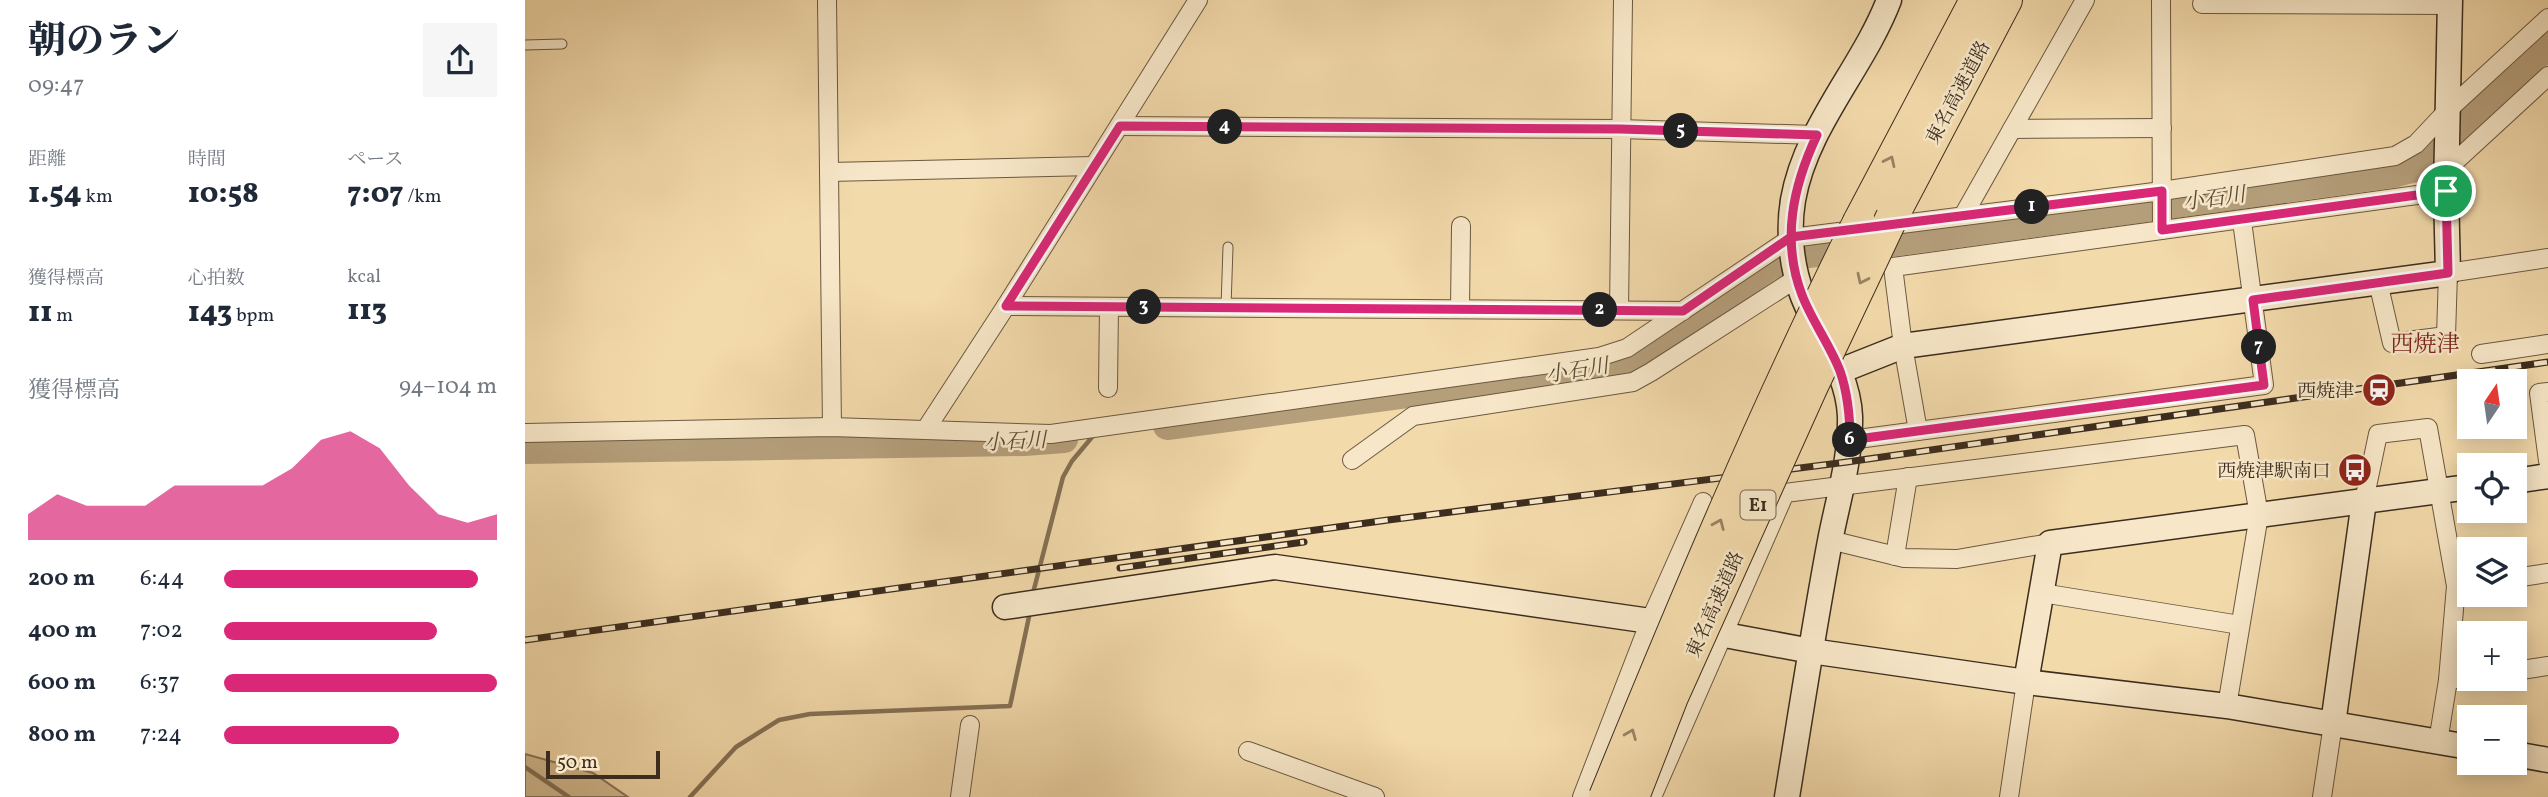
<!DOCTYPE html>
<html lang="ja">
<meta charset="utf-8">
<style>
body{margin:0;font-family:Vollkorn,"Noto Serif JP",serif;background:#f6f6f7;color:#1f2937;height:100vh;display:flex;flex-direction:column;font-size:26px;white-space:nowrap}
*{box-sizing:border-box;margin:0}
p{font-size:23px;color:#747a83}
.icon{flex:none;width:38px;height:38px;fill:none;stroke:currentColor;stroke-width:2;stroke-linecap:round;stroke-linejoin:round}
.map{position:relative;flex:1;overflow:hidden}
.side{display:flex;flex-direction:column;background:#fff;width:525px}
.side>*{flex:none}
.needle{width:46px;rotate:13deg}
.buttons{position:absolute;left:1932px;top:369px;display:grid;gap:14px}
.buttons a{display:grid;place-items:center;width:70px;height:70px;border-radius:0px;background:#fff;box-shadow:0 4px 18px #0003;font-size:35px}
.scale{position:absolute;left:21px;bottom:18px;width:114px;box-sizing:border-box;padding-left:7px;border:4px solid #3c2d1e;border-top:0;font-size:19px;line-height:24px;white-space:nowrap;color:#3c2d1e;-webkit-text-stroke:5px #f7e7c8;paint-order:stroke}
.pin{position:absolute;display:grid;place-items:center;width:60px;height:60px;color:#fff;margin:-30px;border:4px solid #fff;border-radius:50%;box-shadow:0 2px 7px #0007}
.km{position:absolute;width:35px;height:35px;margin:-18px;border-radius:50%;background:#222;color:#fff;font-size:19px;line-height:35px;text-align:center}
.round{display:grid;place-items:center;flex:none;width:74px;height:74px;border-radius:0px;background:#f6f6f7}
.head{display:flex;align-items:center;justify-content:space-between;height:119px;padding:0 28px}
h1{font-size:38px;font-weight:800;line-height:52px}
.metrics{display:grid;grid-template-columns:repeat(3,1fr);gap:10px;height:119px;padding:7px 28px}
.metrics div{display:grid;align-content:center}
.metrics b{font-size:30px;font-weight:800}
.metrics small{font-size:19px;font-weight:400}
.metrics p{font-size:19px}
.chart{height:196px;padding:14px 28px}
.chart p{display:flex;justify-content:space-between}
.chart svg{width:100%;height:126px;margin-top:7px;fill:#db2777;opacity:.7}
ul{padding:0 28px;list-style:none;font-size:23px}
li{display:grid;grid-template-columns:112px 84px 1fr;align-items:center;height:52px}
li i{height:18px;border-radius:9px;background:#db2777}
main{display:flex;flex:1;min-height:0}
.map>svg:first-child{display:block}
.green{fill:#d4bd93;stroke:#887558;stroke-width:2}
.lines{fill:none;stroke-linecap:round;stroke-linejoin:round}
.stream{stroke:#857156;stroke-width:4.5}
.river{stroke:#b59f7b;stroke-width:28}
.lane-casing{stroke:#6a5841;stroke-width:11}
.street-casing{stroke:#6a5841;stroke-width:20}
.secondary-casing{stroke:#3c2d1e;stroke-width:27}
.highway-casing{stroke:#3c2d1e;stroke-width:34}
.lane{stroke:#f7e7c8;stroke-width:9}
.street{stroke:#f7e7c8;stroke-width:18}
.secondary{stroke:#f7e7c8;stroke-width:24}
.highway{stroke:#f3daab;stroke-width:32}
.rail-casing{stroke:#3c2d1e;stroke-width:7}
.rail{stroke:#f7e7c8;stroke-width:4.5;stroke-dasharray:13;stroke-linecap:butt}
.highway-bridge-casing{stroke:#3c2d1e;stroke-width:34;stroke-linecap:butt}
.highway-bridge{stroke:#f3daab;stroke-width:32}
.oneway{stroke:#988464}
.route-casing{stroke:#fff;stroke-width:14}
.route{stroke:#db2777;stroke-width:9}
.labels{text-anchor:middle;stroke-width:5;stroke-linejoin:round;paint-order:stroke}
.shield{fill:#f7e7c8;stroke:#746551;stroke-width:2}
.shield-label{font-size:18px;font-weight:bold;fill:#3c2d1e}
.street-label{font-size:19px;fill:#3c2d1e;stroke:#f7e7c8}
.poi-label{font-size:19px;fill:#3c2d1e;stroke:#f7e7c8;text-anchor:end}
.water-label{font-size:21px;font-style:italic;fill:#5a4a35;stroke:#f7e7c8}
.quarter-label{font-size:23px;fill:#7a1f14;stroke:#f7e7c8}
</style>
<main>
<section class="side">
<div class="head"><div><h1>朝のラン</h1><p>09:47</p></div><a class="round"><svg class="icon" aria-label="share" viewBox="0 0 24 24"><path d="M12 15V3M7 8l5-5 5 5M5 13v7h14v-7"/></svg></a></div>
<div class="metrics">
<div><p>距離</p><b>1.54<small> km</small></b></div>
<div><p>時間</p><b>10:58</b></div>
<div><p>ペース</p><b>7:07<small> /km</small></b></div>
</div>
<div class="metrics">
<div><p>獲得標高</p><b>11<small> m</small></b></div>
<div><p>心拍数</p><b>143<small> bpm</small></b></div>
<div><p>kcal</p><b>113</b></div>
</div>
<div class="chart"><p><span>獲得標高</span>94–104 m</p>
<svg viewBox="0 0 160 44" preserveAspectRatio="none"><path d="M0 44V35L10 28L20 32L30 32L40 32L50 25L60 25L70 25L80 25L90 19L100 9L110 6L120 12L130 25L140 35L150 38L160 35V44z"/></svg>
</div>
<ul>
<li><b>200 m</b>6:44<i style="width:93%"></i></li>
<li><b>400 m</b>7:02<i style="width:78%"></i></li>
<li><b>600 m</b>6:37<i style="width:100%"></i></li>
<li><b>800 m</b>7:24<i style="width:64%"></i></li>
</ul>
</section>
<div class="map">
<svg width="2023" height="797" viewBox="0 0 2023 797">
<rect width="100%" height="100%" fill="#f3daab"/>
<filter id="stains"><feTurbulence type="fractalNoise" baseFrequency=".00286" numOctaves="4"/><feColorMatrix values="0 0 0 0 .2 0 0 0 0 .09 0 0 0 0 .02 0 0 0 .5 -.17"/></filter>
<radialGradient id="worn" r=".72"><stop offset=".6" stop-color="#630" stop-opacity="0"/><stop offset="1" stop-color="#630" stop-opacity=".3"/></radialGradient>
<!-- green -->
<path class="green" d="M0,754L68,773L103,797H0Z"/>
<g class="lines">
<!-- stream -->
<g class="stream">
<path d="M508,593L538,477L547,461L568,436"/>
<path d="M0,767L44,797"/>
<path d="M165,797L211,747L254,720L285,714L485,706L505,612"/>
</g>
<!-- river -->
<g class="river">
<path d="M642,426L1086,367L1112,357L1244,267L1261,259L1278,255L1868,174L1887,169L1902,161L2023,45"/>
<path d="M0,450L499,442L539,439"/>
</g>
<!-- lane casing -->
<g class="lane-casing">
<g id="lane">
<path d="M0,45L37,44"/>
<path d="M701,307L703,247"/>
</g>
</g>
<!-- street casing -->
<g class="street-casing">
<g id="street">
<path d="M302,0L307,427"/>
<path d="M1636,0L1637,230"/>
<path d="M1677,4L1925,5"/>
<path d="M595,126L1095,129L1291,135"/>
<path d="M1487,129L1637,128"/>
<path d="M1921,170L2023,76"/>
<path d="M304,172L568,166"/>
<path d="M1438,216L1560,0"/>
<path d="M1853,282L1867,343L1921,336L1923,273L2023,258"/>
<path d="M481,306L1158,311"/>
<path d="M935,309L936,226"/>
<path d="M1094,310L1098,0"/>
<path d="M1956,354L2023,344"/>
<path d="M583,388L584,307"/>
<path d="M2023,392L2014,393L2023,461"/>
<path d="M401,429L481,306L673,0"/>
<path d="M1393,431L1378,346L1368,267L1921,191"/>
<path d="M0,433L307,427L526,434L1074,357L1102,348L1266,238L1637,191L1870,156L1891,144L1923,110L2023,18"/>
<path d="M1325,440L1739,385L1717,221"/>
<path d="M827,460L888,416L1108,382L1126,372L1272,278"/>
<path d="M1839,501L1853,434L1903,428L1931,586L1923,680L1913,742"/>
<path d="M1305,540L1379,558L1432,559L1525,543"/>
<path d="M1370,556L1383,477"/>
<path d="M1990,578L2023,573"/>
<path d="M1517,593L1715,625"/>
<path d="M1990,671L2023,666"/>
<path d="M1923,680L1944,677"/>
<path d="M723,751L850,797"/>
<path d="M435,797L445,725"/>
<path d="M1057,797L1125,621L1178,502"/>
<path d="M1127,797L1260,493L1720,435L1734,515L1702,706"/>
<path d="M1484,797L1501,682"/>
<path d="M1797,797L1808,724"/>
</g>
</g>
<!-- secondary casing -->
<g class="secondary-casing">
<g id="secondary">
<path d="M1315,371L1378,346L1923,273L1921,191L1925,0"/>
<path d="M1990,481L2023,476"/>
<path d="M480,607L750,567L1125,621L1286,651L1501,682L1702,706L1944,747"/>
<path d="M1501,682L1525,543L1944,487"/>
<path d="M1808,724L1839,501"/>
<path d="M1990,754L2023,760"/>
<path d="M1262,797C1276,712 1289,626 1305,541C1313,499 1326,459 1325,416C1323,370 1292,335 1277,294C1266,265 1263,230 1268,200C1281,126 1338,68 1364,0"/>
</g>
</g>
<!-- highway casing -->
<g class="highway-casing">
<g id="highway">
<path d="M1367,217L1481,0"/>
<path d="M1334,222L1451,0"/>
</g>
</g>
<!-- lane -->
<use href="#lane" class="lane"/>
<!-- street -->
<use href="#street" class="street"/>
<!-- secondary -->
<use href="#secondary" class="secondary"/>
<!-- highway -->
<use href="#highway" class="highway"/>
<!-- rail casing -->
<g class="rail-casing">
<g id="rail">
<path d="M595,568L779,542"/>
<path d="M0,640L863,520L1322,462L2023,362"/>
</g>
</g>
<!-- rail -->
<use href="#rail" class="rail"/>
<!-- highway-bridge casing -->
<g class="highway-bridge-casing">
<g id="highway-bridge">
<path d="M1080,797C1159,603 1240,410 1334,222"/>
<path d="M1108,797L1147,697L1286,388L1367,217"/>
</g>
</g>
<!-- highway-bridge -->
<use href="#highway-bridge" class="highway-bridge"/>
</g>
<!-- one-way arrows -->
<defs><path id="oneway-chevron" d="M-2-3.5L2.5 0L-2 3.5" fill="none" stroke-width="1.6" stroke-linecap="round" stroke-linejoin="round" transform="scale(1.75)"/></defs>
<g class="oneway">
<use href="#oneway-chevron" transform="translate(1365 161) rotate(-64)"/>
<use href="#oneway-chevron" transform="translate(1337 279) rotate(116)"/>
<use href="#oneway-chevron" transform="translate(1194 524) rotate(-67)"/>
<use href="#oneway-chevron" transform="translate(1106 734) rotate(-68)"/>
</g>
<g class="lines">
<!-- route casing -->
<g class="route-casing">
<path id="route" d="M1921,191L1637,230V191L1266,237L1158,311L481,306L595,126L1095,129L1292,135C1268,186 1256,240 1277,295C1287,321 1305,345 1315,371C1323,394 1325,416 1325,440L1739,385L1728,300L1923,273L1921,191"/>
</g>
<!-- route -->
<use href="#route" class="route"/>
</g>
<!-- icons -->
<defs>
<g id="station-disc" transform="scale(1.75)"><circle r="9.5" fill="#8f2418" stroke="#f7e7c8"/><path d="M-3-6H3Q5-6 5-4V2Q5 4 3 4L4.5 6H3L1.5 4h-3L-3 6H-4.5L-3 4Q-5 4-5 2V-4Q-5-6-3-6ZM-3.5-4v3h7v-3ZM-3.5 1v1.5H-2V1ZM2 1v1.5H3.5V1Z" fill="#fff"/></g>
<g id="bus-disc" transform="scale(1.75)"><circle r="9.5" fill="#8f2418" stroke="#f7e7c8"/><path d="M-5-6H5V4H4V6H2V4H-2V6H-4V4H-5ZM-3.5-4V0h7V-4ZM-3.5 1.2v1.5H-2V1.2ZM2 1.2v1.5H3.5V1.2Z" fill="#fff"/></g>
</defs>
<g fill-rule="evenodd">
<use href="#station-disc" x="1854" y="390"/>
<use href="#bus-disc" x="1830" y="470"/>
</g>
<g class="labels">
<!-- shield labels -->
<rect class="shield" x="1215.5" y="490.5" width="35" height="29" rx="5"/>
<g class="shield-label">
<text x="1233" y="511">E1</text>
</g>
<!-- street labels -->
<g class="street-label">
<text transform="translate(1432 92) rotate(-62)" y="7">東名高速道路</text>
<text transform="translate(1189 604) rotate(-66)" y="7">東名高速道路</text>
</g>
<!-- poi labels -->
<g class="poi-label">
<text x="1829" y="397">西焼津</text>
<text x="1806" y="477">西焼津駅南口</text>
</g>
<!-- water labels -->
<g class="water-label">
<text transform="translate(1689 198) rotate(-8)" y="7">小石川</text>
<text transform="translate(1052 370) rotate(-9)" y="7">小石川</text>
<text transform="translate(490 441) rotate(-3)" y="7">小石川</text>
</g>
<!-- quarter labels -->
<g class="quarter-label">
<text x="1900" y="351">西焼津</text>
</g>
</g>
<rect width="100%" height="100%" filter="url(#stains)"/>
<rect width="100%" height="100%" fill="url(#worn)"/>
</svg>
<div class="buttons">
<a><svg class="needle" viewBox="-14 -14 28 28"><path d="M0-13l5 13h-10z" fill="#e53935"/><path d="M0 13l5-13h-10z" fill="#747a83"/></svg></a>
<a><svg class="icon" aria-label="locate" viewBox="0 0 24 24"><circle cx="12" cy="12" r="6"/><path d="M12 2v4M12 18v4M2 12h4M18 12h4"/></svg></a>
<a><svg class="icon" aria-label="layers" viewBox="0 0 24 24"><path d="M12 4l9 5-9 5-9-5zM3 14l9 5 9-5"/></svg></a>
<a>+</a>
<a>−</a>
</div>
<div class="scale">50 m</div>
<div class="pin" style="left:1921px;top:191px;background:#1e9e55"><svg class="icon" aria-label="arrive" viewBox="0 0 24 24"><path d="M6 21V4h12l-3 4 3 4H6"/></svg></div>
<b class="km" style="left:1507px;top:207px">1</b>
<b class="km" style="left:1075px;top:310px">2</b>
<b class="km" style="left:619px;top:307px">3</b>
<b class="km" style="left:700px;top:127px">4</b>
<b class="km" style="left:1156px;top:131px">5</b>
<b class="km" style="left:1325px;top:440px">6</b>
<b class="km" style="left:1734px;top:347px">7</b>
</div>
</main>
